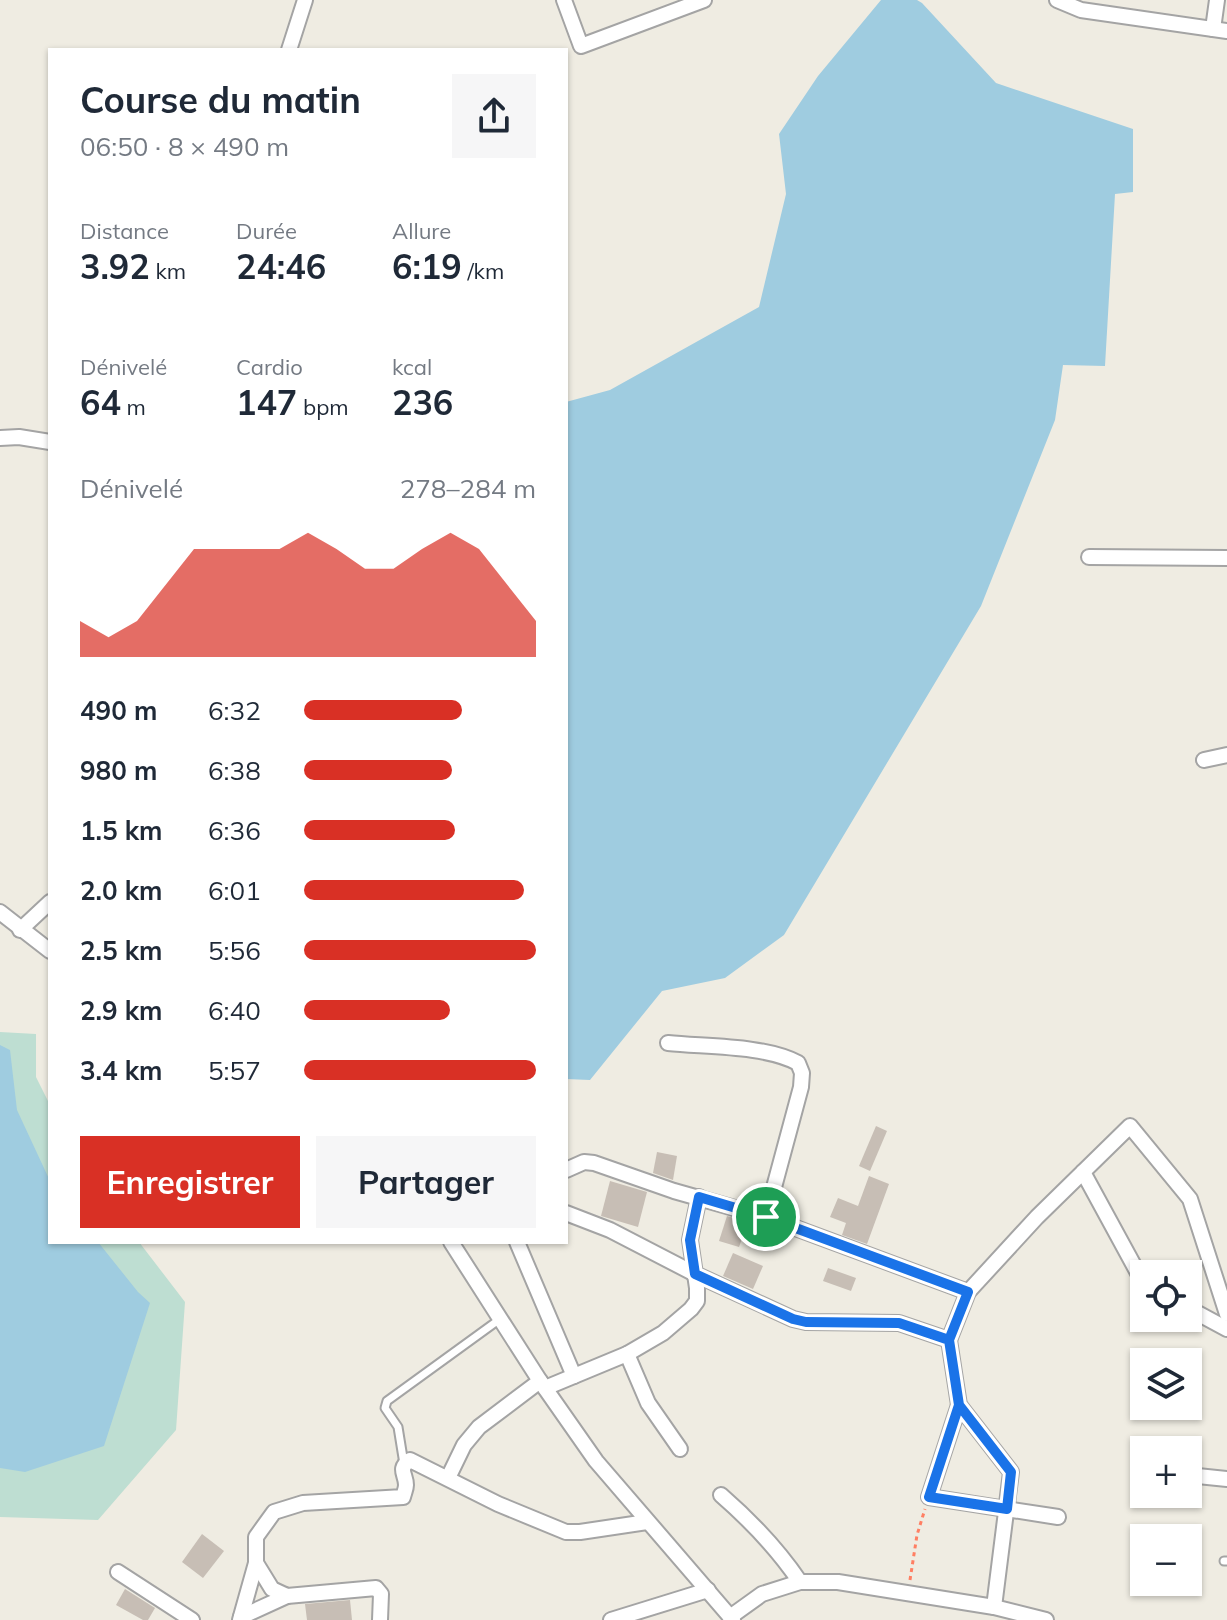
<!DOCTYPE html>
<html lang="fr">
<meta charset="utf-8">
<style>
body{margin:0;font-family:Mulish,sans-serif;background:#f6f6f7;color:#1f2937;height:100vh;display:flex;flex-direction:column;font-size:30px;white-space:nowrap}
*{box-sizing:border-box;margin:0}
p{font-size:26px;color:#747a83}
.icon{flex:none;width:44px;height:44px;fill:none;stroke:currentColor;stroke-width:2;stroke-linecap:round;stroke-linejoin:round}
.map{position:relative;flex:1;overflow:hidden}
.panel{position:absolute;left:48px;top:48px;width:520px;height:1196px;display:flex;flex-direction:column;background:#fff;border-radius:0px;box-shadow:0 2px 6px #0004}
.panel>*{flex:none}
.buttons{position:absolute;left:1130px;top:1260px;display:grid;gap:16px}
.buttons a{display:grid;place-items:center;width:72px;height:72px;border-radius:0px;background:#fff;box-shadow:0 2px 6px #0004;font-size:40px}
.pin{position:absolute;display:grid;place-items:center;width:68px;height:68px;color:#fff;margin:-34px;border:4px solid #fff;border-radius:50%;box-shadow:0 2px 8px #0007}
.round{display:grid;place-items:center;flex:none;width:84px;height:84px;border-radius:0px;background:#f6f6f7}
.overview{display:flex;align-items:center;justify-content:space-between;height:136px;padding:0 32px}
h1{font-size:36px;font-weight:700;line-height:60px}
.figures{display:grid;grid-template-columns:repeat(3,1fr);gap:12px;height:136px;padding:8px 32px}
.figures div{display:grid;align-content:center}
.figures b{font-size:34px;font-weight:700}
.figures small{font-size:22px;font-weight:400}
.figures p{font-size:22px}
.chart{height:224px;padding:16px 32px}
.chart p{display:flex;justify-content:space-between}
.chart svg{width:100%;height:144px;margin-top:8px;fill:#d93025;opacity:.7}
.primary-button{display:flex;gap:16px;margin-top:auto;padding:16px 32px}
.primary-button a{flex:1;height:92px;border-radius:0px;background:#d93025;color:#fff;font-size:32px;font-weight:700;line-height:92px;text-align:center}
.primary-button a+a{background:#f6f6f7;color:#1f2937}
ul{padding:0 32px;list-style:none;font-size:26px}
li{display:grid;grid-template-columns:128px 96px 1fr;align-items:center;height:60px}
li i{height:20px;border-radius:10px;background:#d93025}
.map>svg:first-child{display:block}
.wetland{fill:#beded2}
.water{fill:#9fcce0}
.building{fill:#c7beb5}
.lines{fill:none;stroke-linecap:round;stroke-linejoin:round}
.lane-casing{stroke:#a4a4a4;stroke-width:11}
.street-casing{stroke:#a4a4a4;stroke-width:18}
.path{stroke:#ff7f63;stroke-width:3;stroke-dasharray:4 4;stroke-linecap:butt}
.lane{stroke:#fff;stroke-width:7}
.street{stroke:#fff;stroke-width:14}
.route-casing{stroke:#fff;stroke-width:16}
.route{stroke:#1a73e8;stroke-width:10}
</style>
<div class="map">
<svg width="1227" height="1620" viewBox="0 0 1227 1620">
<rect width="100%" height="100%" fill="#efece2"/>
<!-- wetland -->
<path class="wetland" d="M0,1032L36,1034V1077L50,1105V1242H139L185,1302L176,1430L98,1520L0,1517Z"/>
<!-- water -->
<g class="water">
<path d="M881,0H917L922,3L996,83L1133,129V192L1115,194L1105,366L1063,365L1055,420L981,606L784,935L725,978L662,991L590,1080L566,1079V402L610,390L759,307L786,194L779,134L818,76Z"/>
<path d="M0,1045L10,1050L17,1110L50,1181V1242H98L138,1292L150,1303L104,1446L25,1472L0,1468Z"/>
</g>
<!-- building -->
<g class="building">
<path d="M876,1126L887,1131L870,1171L859,1166Z"/>
<path d="M657,1152L677,1156L673,1180L653,1173Z"/>
<path d="M869,1176L889,1184L867,1244L842,1235L846,1223L830,1217L838,1198L858,1206Z"/>
<path d="M610,1181L647,1192L638,1227L601,1216Z"/>
<path d="M727,1216L748,1222L739,1247L719,1241Z"/>
<path d="M733,1253L763,1266L753,1289L723,1276Z"/>
<path d="M828,1268L856,1278L851,1291L823,1281Z"/>
<path d="M202,1534L224,1551L203,1578L182,1562Z"/>
<path d="M125,1589L155,1608L148,1620H143L116,1605Z"/>
<path d="M350,1600L352,1620H307L305,1604Z"/>
</g>
<g class="lines">
<!-- lane casing -->
<g class="lane-casing">
<g id="lane">
<path d="M404,1464L398,1427L385,1408L387,1401L500,1319"/>
<path d="M1224,1561H1227"/>
</g>
</g>
<!-- street casing -->
<g class="street-casing">
<g id="street">
<path d="M564,0L581,46L704,0"/>
<path d="M1057,0L1081,10L1227,31"/>
<path d="M1213,29L1217,0"/>
<path d="M289,50L305,0"/>
<path d="M0,438L19,437L50,442"/>
<path d="M1089,557L1227,558"/>
<path d="M1204,760L1227,755"/>
<path d="M0,912L50,951"/>
<path d="M20,930L50,902"/>
<path d="M668,1043C706,1047 764,1045 798,1063L802,1073L801,1087L766,1217"/>
<path d="M566,1170L584,1162L594,1163L674,1191L766,1217L968,1292"/>
<path d="M1083,1172L1144,1284"/>
<path d="M566,1213L610,1230L695,1274L793,1319L806,1322L899,1323L949,1340L959,1405L1011,1472L994,1607"/>
<path d="M451,1242L540,1381L596,1461L733,1620"/>
<path d="M517,1242L574,1376"/>
<path d="M1188,1308L1227,1329"/>
<path d="M949,1340L968,1292L1037,1217L1130,1126L1190,1199L1227,1314"/>
<path d="M627,1354L648,1403L680,1449"/>
<path d="M545,1388L627,1354L663,1333L691,1309L697,1301V1288L690,1240L699,1197"/>
<path d="M959,1405L929,1497L1058,1517"/>
<path d="M1188,1475L1227,1479"/>
<path d="M448,1478L464,1445L479,1427L540,1381"/>
<path d="M721,1495C752,1522 777,1548 800,1582"/>
<path d="M256,1563L272,1589L287,1596L376,1588L381,1594L380,1620"/>
<path d="M118,1572L192,1620"/>
<path d="M241,1617L287,1596"/>
<path d="M730,1617L762,1594L800,1582H838L994,1607L1046,1620"/>
<path d="M240,1620L256,1563V1537L274,1512L303,1503L403,1497C404,1493 406,1489 406,1485C406,1474 397,1469 410,1460L498,1504L566,1532H580L647,1522"/>
<path d="M611,1620L708,1590"/>
</g>
</g>
<!-- path -->
<path class="path" d="M910,1580L917,1535L925,1509"/>
<!-- lane -->
<use href="#lane" class="lane"/>
<!-- street -->
<use href="#street" class="street"/>
</g>
<g class="lines">
<!-- route casing -->
<g class="route-casing">
<path id="route" d="M766,1217L699,1197L690,1240L695,1274L793,1319L806,1322L899,1323L949,1340L959,1405L929,1497L1007,1509L1011,1472L959,1405L949,1340L968,1292L766,1217"/>
</g>
<!-- route -->
<use href="#route" class="route"/>
</g>
</svg>
<div class="buttons">
<a><svg class="icon" aria-label="locate" viewBox="0 0 24 24"><circle cx="12" cy="12" r="6"/><path d="M12 2v4M12 18v4M2 12h4M18 12h4"/></svg></a>
<a><svg class="icon" aria-label="layers" viewBox="0 0 24 24"><path d="M12 4l9 5-9 5-9-5zM3 14l9 5 9-5"/></svg></a>
<a>+</a>
<a>−</a>
</div>
<div class="pin" style="left:766px;top:1217px;background:#1e9e55"><svg class="icon" aria-label="arrive" viewBox="0 0 24 24"><path d="M6 21V4h12l-3 4 3 4H6"/></svg></div>
<section class="panel">
<div class="overview"><div><h1>Course du matin</h1><p>06:50 · 8 × 490 m</p></div><a class="round"><svg class="icon" aria-label="share" viewBox="0 0 24 24"><path d="M12 15V3M7 8l5-5 5 5M5 13v7h14v-7"/></svg></a></div>
<div class="figures">
<div><p>Distance</p><b>3.92<small> km</small></b></div>
<div><p>Durée</p><b>24:46</b></div>
<div><p>Allure</p><b>6:19<small> /km</small></b></div>
</div>
<div class="figures">
<div><p>Dénivelé</p><b>64<small> m</small></b></div>
<div><p>Cardio</p><b>147<small> bpm</small></b></div>
<div><p>kcal</p><b>236</b></div>
</div>
<div class="chart"><p><span>Dénivelé</span>278–284 m</p>
<svg viewBox="0 0 160 44" preserveAspectRatio="none"><path d="M0 44V33L10 38L20 33L30 22L40 11L50 11L60 11L70 11L80 6L90 11L100 17L110 17L120 11L130 6L140 11L150 22L160 33V44z"/></svg>
</div>
<ul>
<li><b>490 m</b>6:32<i style="width:68%"></i></li>
<li><b>980 m</b>6:38<i style="width:64%"></i></li>
<li><b>1.5 km</b>6:36<i style="width:65%"></i></li>
<li><b>2.0 km</b>6:01<i style="width:95%"></i></li>
<li><b>2.5 km</b>5:56<i style="width:100%"></i></li>
<li><b>2.9 km</b>6:40<i style="width:63%"></i></li>
<li><b>3.4 km</b>5:57<i style="width:100%"></i></li>
</ul>
<div class="primary-button"><a>Enregistrer</a><a>Partager</a></div>
</section>
</div>
